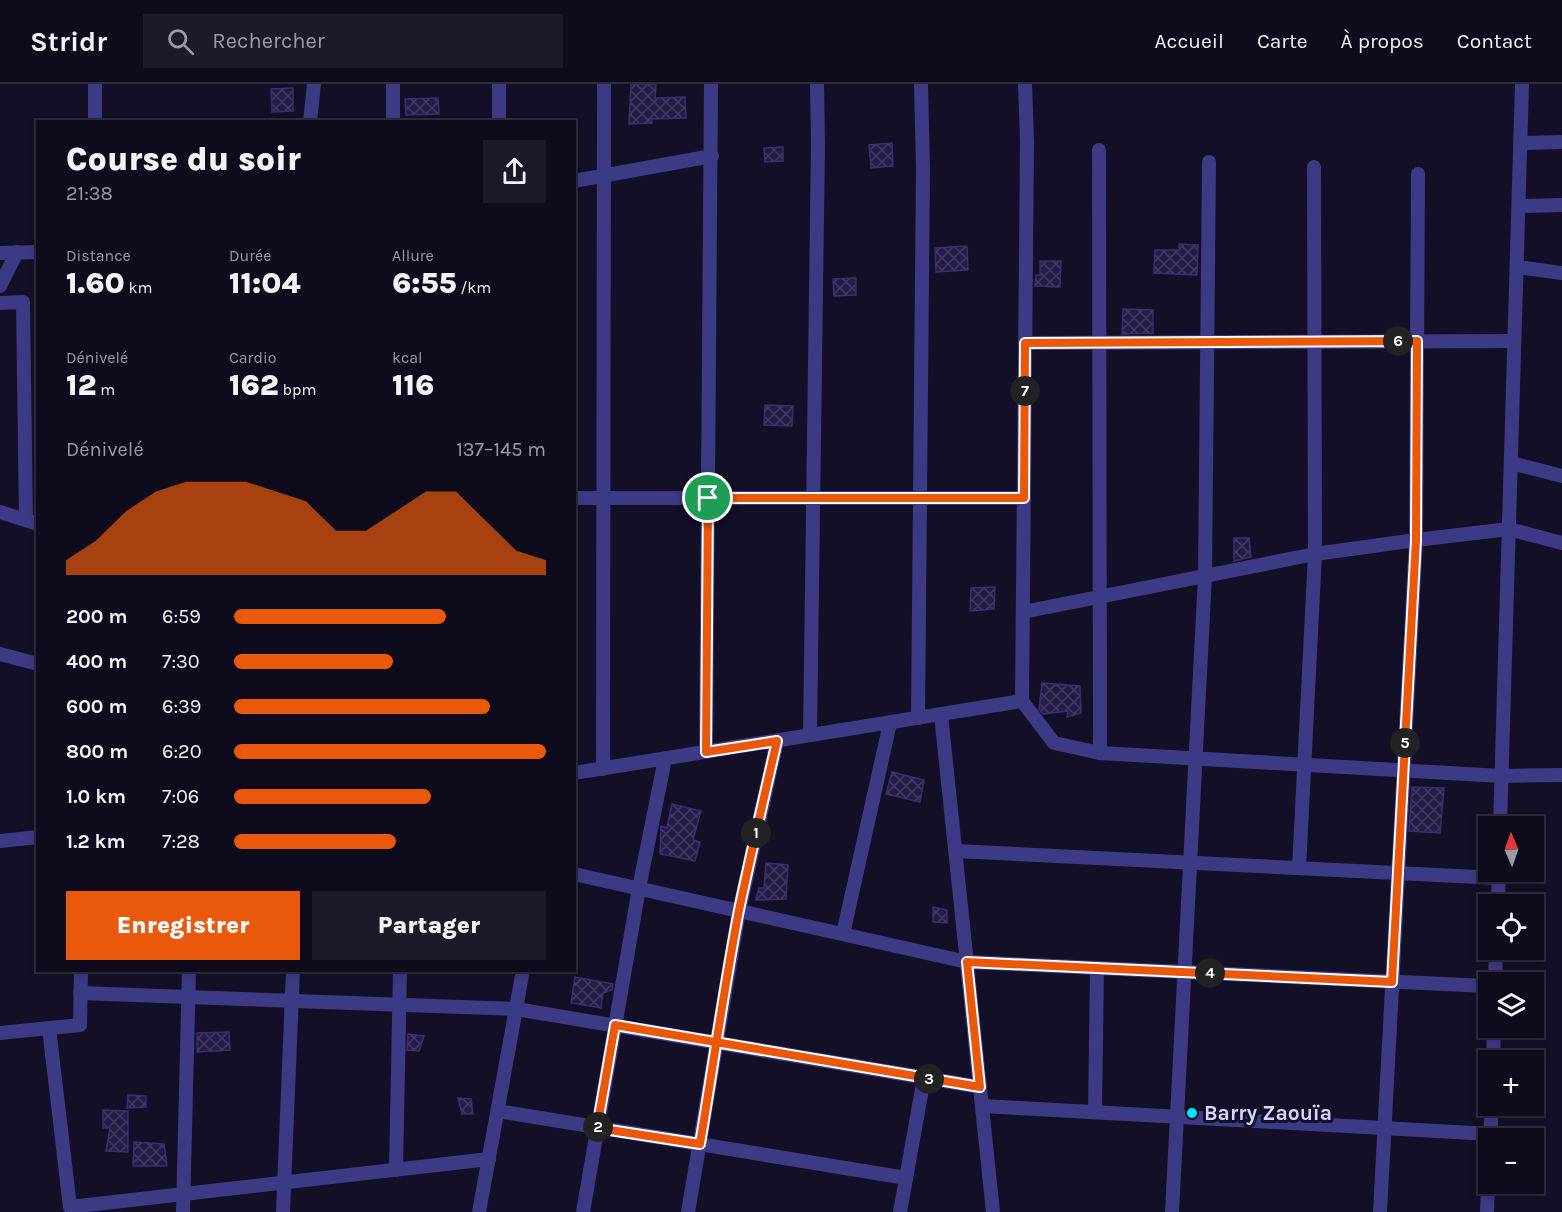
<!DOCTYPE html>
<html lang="fr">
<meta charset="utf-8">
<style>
body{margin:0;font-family:Karla,sans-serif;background:#1c1929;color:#f1f3f6;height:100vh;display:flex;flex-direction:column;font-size:22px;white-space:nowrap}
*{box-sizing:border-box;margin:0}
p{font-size:20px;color:#9b9ba3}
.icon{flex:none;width:33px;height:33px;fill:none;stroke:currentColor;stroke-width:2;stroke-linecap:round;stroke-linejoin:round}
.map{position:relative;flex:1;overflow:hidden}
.side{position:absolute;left:36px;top:36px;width:540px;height:852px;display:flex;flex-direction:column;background:#0e0b1c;border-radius:0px;box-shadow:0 3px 9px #0003,0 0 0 2px #2e2b3b}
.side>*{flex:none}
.needle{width:39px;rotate:358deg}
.buttons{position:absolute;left:1478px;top:732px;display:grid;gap:12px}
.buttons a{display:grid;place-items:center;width:66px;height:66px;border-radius:0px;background:#0e0b1c;box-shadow:0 3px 9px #0003,0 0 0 2px #2e2b3b;font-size:30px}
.pin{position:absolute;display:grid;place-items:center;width:51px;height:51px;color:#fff;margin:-26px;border:3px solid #fff;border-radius:50%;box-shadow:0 2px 6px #0007}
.km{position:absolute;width:30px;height:30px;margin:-15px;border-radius:50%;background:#222;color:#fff;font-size:16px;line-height:30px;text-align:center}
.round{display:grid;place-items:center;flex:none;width:63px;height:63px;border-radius:0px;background:#1c1929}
.head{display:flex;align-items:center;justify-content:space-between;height:102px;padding:0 30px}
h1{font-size:33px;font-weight:800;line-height:45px}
.stats{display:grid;grid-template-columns:repeat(3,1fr);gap:9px;height:102px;padding:6px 30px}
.stats div{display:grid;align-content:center}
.stats b{font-size:30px;font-weight:800}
.stats small{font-size:16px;font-weight:400}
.stats p{font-size:16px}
.chart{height:168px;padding:12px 30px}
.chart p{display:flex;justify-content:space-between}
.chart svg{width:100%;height:108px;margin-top:6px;fill:#ea580c;opacity:.7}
.action{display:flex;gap:12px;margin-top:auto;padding:12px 30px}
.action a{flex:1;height:69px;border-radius:0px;background:#ea580c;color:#fff;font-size:24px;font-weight:800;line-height:69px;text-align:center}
.action a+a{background:#1c1929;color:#f1f3f6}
ul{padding:0 30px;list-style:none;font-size:20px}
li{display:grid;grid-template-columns:96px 72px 1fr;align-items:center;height:45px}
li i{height:15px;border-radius:8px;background:#ea580c}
header{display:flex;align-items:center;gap:36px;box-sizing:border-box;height:84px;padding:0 30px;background:#0e0b1c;border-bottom:2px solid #2e2b3b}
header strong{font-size:28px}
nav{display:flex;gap:33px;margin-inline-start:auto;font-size:21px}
.search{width:420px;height:54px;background:#1c1929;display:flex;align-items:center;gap:15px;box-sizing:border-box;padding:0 21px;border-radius:0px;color:#9b9ba3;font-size:22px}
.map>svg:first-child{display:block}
.building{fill:url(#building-cross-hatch);stroke:#3b2d73;stroke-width:1.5}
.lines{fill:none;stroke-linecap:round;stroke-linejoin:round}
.street{stroke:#3d3a85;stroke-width:14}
.route-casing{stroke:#fff;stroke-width:12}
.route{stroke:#ea580c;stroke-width:8}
.poi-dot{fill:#00e5ff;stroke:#130f26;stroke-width:2}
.labels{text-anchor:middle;stroke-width:6;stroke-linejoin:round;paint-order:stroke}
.poi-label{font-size:21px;font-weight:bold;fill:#d9d4ff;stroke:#130f26;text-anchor:start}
</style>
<header>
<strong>Stridr</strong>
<div class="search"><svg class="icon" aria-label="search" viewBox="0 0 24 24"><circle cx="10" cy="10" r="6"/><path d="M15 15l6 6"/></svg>Rechercher</div>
<nav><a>Accueil</a><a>Carte</a><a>À propos</a><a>Contact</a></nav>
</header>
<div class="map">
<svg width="1562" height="1128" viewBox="0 0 1562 1128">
<defs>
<pattern id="building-cross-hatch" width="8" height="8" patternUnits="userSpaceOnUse" patternTransform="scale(1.5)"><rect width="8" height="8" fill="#241b47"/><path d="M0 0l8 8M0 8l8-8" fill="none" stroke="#433b63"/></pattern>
</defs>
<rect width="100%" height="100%" fill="#130f26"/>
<!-- building -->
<g class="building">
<path d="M631,0H656L655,14L685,13L686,34L652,35V39L629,40Z"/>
<path d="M293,4V27L272,28L271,5Z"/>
<path d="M438,14L439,30L406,31L405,15Z"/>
<path d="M892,59L893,82L871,84L869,61Z"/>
<path d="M783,63V77L765,78L764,64Z"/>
<path d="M1179,160L1198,161L1197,191L1154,189L1155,166H1179Z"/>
<path d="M967,162L968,186L936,188L935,164Z"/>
<path d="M1040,177H1061L1060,203L1035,202L1036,191H1040Z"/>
<path d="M856,194V211L834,212L833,195Z"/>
<path d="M1123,225L1153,226V249L1122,250Z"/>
<path d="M765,321L793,322L792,342L764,341Z"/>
<path d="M1234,454H1249L1251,473L1234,477Z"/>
<path d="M995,503L994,525L970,527L971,504Z"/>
<path d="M1042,599L1080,602L1081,629L1067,633L1068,627L1043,630L1039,625Z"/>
<path d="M892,688L924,696L920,718L886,710Z"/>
<path d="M1412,703L1444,704L1440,749L1409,747Z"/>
<path d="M672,720L701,727L693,756L700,758L695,777L660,770L661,742L667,744Z"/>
<path d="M766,779L788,781L786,815L756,816L759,804H764Z"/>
<path d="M933,823L947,826V839L933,838Z"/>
<path d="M575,893L613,900L612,906L603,909L601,924L571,919Z"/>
<path d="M229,948L230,966L197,968V949Z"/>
<path d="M408,950L424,952L419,967L407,966Z"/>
<path d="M128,1011L146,1012V1023L127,1024Z"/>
<path d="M458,1014L471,1015L473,1030H462Z"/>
<path d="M103,1026L128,1027V1068L106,1067L110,1044H103Z"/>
<path d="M134,1058L164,1060L167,1082H133Z"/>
</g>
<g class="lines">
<!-- street -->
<g class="street">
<path d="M1025,0L1027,57L1022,617L1054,659L1100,669L1501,692L1562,691"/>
<path d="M95,38V0"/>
<path d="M310,38L314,0"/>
<path d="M393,38V0"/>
<path d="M499,38V0"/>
<path d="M1520,59L1562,58"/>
<path d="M1099,66L1100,669"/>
<path d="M574,97L712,72"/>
<path d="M1519,122L1562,121"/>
<path d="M0,169L38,168"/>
<path d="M1517,183L1562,189"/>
<path d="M0,202L17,168"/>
<path d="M0,219L23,218L26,436"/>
<path d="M1025,259L1514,257"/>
<path d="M1511,379L1562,392"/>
<path d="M574,414H1024"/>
<path d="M0,428L38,440"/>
<path d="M1023,528L1315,470L1416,456L1509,445L1562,459"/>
<path d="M0,570L38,580"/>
<path d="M941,631L993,1128"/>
<path d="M918,634L923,84L921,0"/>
<path d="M810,651L818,59L817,0"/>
<path d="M706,668L711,0"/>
<path d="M603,685L604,0"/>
<path d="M574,689L1022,617"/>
<path d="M1500,742L1522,0"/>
<path d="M0,757L38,753"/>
<path d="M956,767L1498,794"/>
<path d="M1299,784L1315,470L1314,83"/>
<path d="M574,790L967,878L1488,902"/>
<path d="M1498,820L1499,788"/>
<path d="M843,850L890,639"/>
<path d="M1495,898L1496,866"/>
<path d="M80,909L516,925L980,1003"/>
<path d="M49,944L70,1123L489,1075"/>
<path d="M0,949L80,941L81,886"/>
<path d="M1493,976L1494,944"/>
<path d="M982,1022L1491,1050"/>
<path d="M498,1027L906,1094"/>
<path d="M1095,1028L1097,884"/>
<path d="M1490,1054L1492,1022"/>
<path d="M396,1086L400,886"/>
<path d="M183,1128L189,886"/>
<path d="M283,1128L293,886"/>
<path d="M479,1128L523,886"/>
<path d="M583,1128L639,804L665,675"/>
<path d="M688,1128L739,827L777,657"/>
<path d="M900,1128L924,994"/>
<path d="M1172,1128L1205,492L1209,78"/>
<path d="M1380,1128L1416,456L1418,90"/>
<path d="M1487,1128L1488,1100"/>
</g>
</g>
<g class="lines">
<!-- route casing -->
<g class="route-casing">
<path id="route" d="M708,414L706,668L777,657C764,713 751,770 739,826C724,904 713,983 700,1060L597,1044L615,941C737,962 859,983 980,1003L967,878L1392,898L1416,456L1417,257L1025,259L1024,414H708"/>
</g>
<!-- route -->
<use href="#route" class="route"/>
</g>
<!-- markers -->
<circle class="poi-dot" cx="1192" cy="1029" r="6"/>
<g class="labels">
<!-- poi labels -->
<g class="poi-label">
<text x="1204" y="1036">Barry Zaouïa</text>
</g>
</g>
</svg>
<div class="buttons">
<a><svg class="needle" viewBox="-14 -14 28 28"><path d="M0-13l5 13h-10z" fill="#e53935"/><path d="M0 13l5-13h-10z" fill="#9b9ba3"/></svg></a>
<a><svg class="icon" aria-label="locate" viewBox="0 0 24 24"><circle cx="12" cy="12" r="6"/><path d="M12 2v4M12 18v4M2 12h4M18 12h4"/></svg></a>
<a><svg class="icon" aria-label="layers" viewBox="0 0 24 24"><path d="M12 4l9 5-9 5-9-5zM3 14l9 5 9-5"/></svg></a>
<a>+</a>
<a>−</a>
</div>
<div class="pin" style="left:708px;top:414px;background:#1e9e55"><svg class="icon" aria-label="arrive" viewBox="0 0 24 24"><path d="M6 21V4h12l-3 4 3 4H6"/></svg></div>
<b class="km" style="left:756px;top:749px">1</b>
<b class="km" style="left:598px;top:1043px">2</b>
<b class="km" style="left:929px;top:995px">3</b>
<b class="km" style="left:1210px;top:889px">4</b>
<b class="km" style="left:1405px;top:659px">5</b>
<b class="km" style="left:1398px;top:257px">6</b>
<b class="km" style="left:1025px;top:307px">7</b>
<section class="side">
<div class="head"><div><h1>Course du soir</h1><p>21:38</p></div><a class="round"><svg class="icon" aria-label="share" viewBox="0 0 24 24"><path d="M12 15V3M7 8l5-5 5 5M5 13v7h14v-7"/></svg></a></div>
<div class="stats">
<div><p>Distance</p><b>1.60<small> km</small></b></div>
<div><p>Durée</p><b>11:04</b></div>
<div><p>Allure</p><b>6:55<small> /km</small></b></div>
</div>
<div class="stats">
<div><p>Dénivelé</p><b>12<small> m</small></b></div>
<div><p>Cardio</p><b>162<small> bpm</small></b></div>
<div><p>kcal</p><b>116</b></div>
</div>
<div class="chart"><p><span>Dénivelé</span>137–145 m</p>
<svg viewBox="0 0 160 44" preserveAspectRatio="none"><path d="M0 44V38L10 30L20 18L30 10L40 6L50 6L60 6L70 10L80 14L90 26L100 26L110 18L120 10L130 10L140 22L150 34L160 38V44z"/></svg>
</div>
<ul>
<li><b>200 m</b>6:59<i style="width:68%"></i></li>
<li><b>400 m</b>7:30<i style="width:51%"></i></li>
<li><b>600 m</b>6:39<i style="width:82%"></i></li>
<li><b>800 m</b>6:20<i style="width:100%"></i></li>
<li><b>1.0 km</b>7:06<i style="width:63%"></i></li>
<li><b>1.2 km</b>7:28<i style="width:52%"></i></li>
</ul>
<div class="action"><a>Enregistrer</a><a>Partager</a></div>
</section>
</div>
